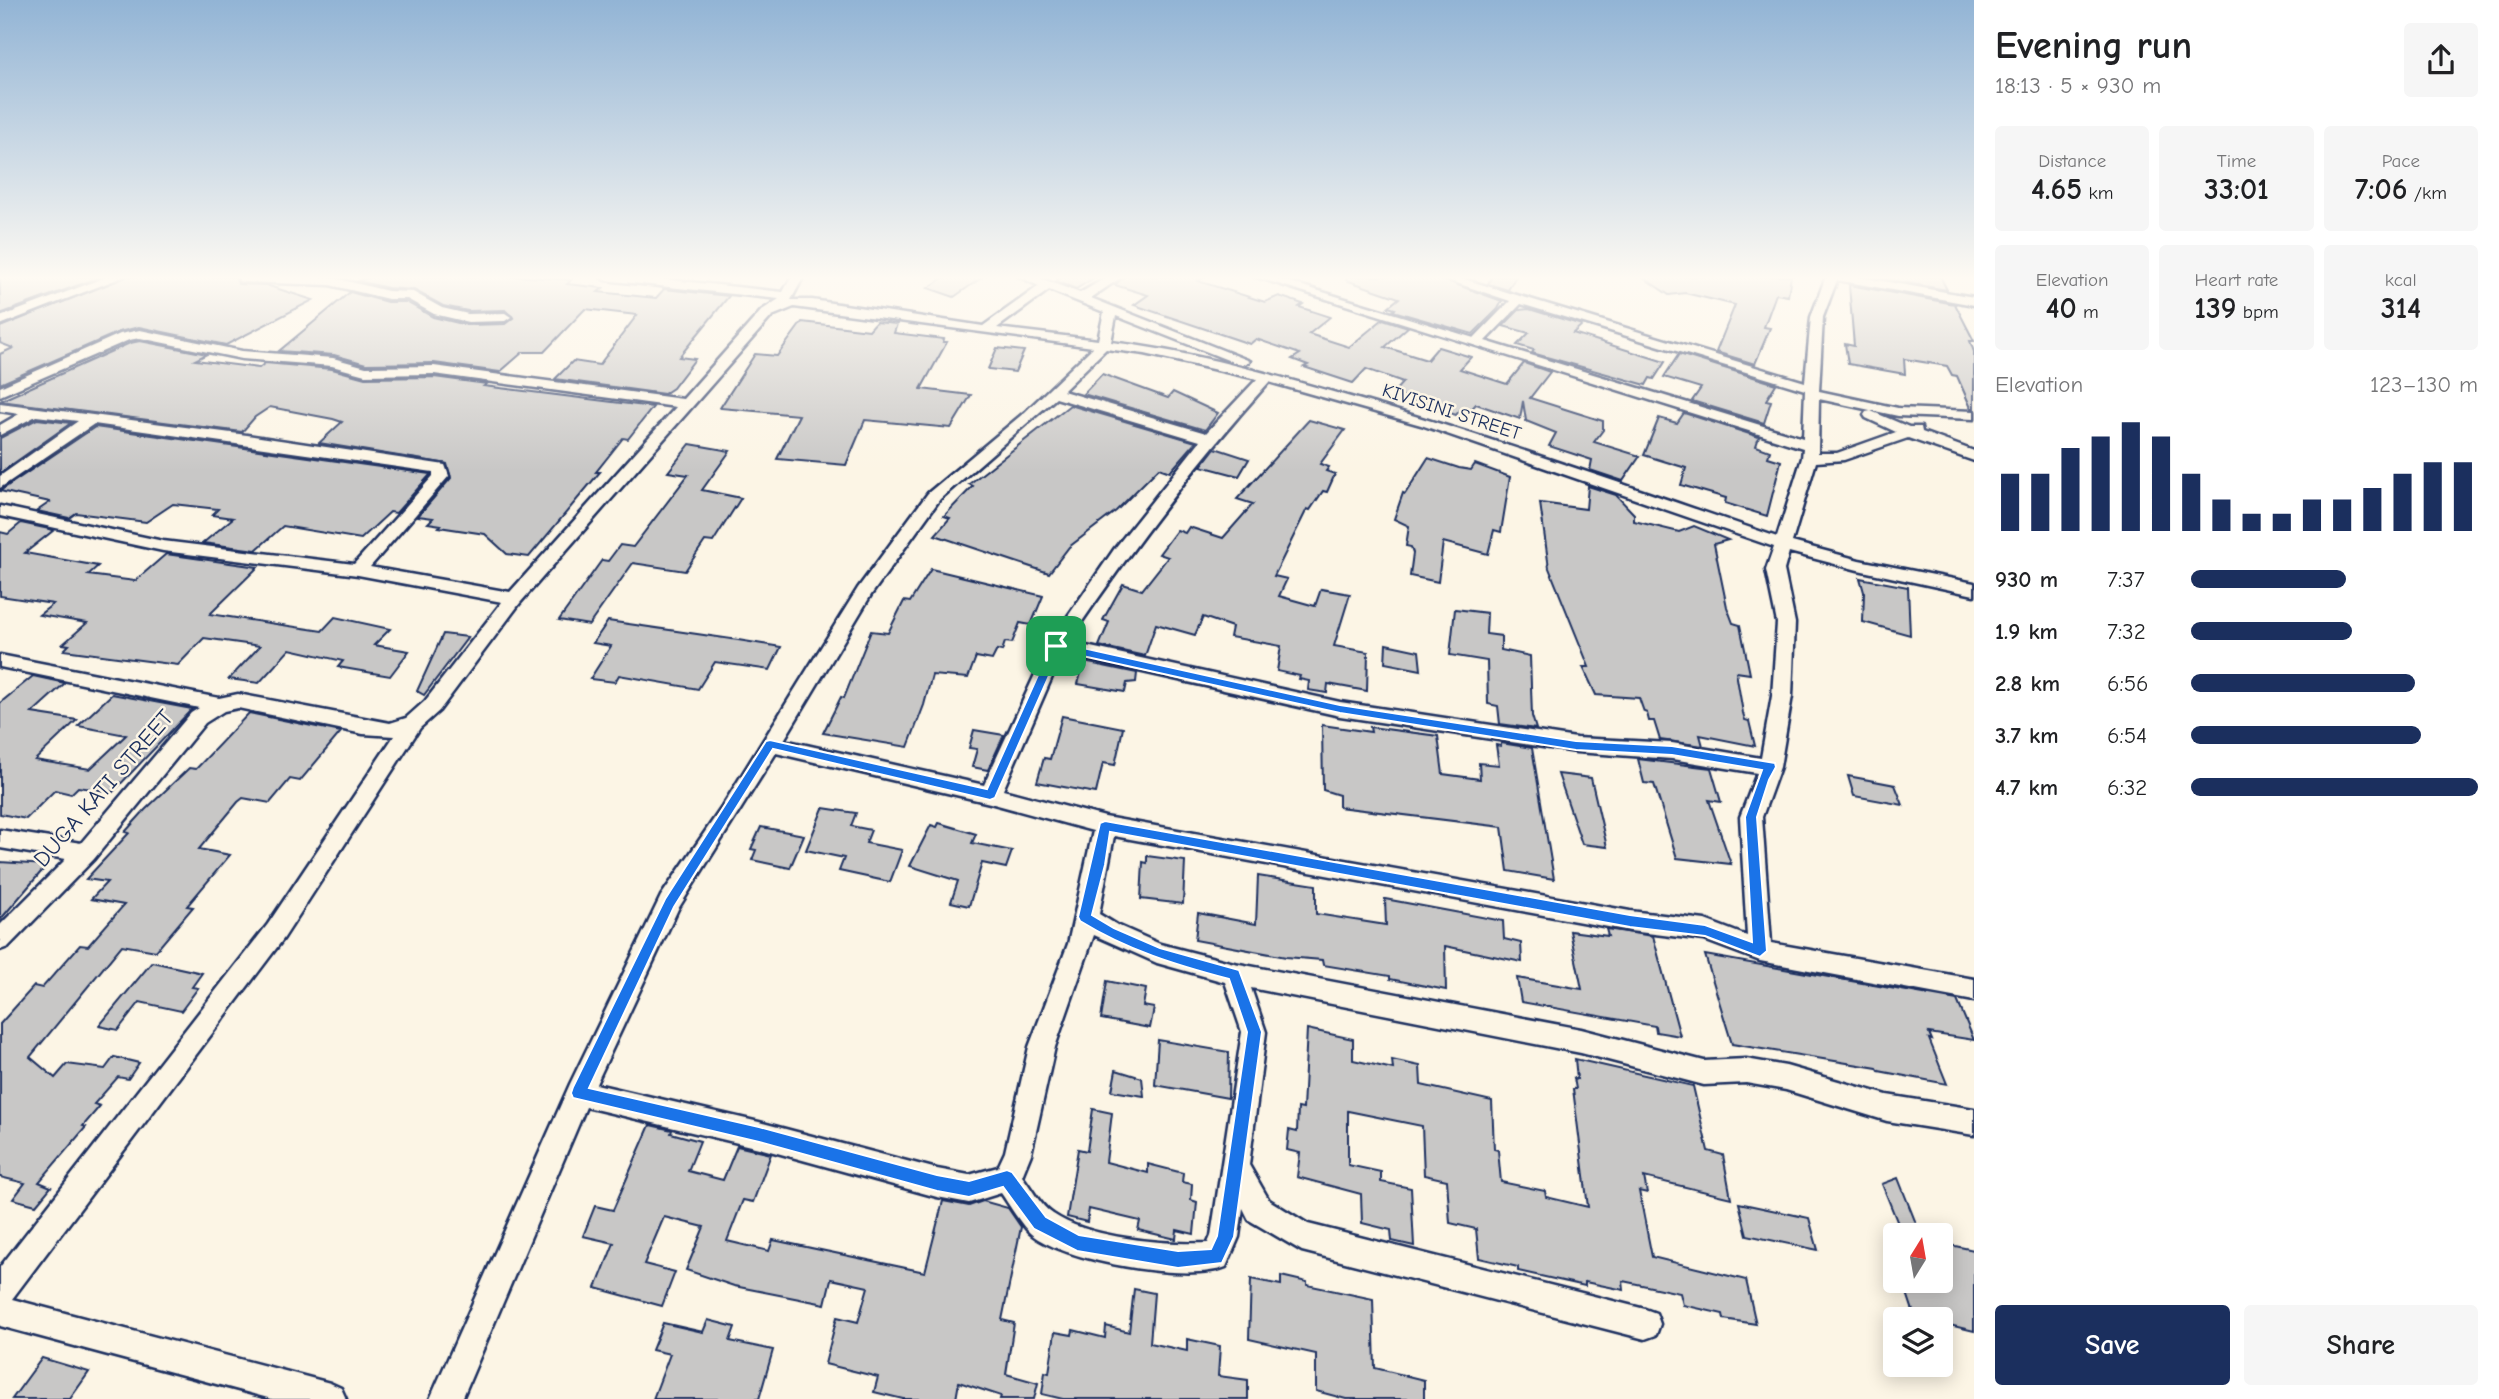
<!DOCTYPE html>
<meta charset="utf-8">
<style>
body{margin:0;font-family:"Comic Neue",sans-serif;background:#f6f6f6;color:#202124;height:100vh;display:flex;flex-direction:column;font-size:26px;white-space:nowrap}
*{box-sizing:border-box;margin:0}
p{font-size:23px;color:#757577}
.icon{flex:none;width:38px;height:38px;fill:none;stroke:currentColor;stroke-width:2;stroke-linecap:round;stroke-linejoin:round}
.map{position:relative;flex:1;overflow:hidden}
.drawer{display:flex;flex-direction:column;background:#fff;width:525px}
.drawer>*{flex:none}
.needle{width:46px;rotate:11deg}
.tools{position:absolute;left:1883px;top:1223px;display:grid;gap:14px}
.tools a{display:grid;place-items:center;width:70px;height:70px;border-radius:7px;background:#fff;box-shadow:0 4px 18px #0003;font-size:35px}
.pin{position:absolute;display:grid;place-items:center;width:60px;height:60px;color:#fff;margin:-30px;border-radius:14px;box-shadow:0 4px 10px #0006}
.round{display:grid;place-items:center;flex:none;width:74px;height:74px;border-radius:7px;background:#f6f6f6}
.summary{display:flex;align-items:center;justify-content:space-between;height:119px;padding:0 21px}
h1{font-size:38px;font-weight:700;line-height:52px}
.metrics{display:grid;grid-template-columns:repeat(3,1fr);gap:10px;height:119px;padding:7px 21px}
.metrics div{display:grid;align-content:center;border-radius:7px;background:#f6f6f6;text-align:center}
.metrics b{font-size:30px;font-weight:700}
.metrics small{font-size:19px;font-weight:400}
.metrics p{font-size:19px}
.chart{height:196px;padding:14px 21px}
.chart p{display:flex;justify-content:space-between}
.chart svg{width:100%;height:126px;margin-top:7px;stroke:#1b2f5e;stroke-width:6}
.cta{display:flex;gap:14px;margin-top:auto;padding:14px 21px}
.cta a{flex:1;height:80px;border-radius:7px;background:#1b2f5e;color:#fff;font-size:28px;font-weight:700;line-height:80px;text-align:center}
.cta a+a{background:#f6f6f6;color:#202124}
ul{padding:0 21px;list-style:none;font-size:23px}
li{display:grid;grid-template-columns:112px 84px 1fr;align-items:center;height:52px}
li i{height:18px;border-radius:9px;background:#1b2f5e}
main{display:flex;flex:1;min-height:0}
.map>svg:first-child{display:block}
.building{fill:#c8c7c6;stroke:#1b2f5e;stroke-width:2}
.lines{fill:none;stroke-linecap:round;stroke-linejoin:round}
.street-casing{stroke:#1b2f5e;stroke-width:5}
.street{fill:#fcf5e5;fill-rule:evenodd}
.route{fill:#1a73e8;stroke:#fff;stroke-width:2;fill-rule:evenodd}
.labels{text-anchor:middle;stroke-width:5;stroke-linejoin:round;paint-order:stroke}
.far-street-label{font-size:19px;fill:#1b2f5e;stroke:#fcf5e5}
.street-label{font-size:23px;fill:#1b2f5e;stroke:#fcf5e5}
</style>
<main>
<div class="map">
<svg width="1974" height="1399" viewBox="0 0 1974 1399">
<rect width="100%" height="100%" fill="#fcf5e5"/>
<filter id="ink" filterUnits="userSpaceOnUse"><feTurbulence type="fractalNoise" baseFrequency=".0143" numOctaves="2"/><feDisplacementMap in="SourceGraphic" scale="14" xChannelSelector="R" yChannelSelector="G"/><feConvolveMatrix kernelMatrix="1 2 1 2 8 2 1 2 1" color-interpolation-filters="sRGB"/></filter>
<g filter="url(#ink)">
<!-- building -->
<g class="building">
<path d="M0,276H103L0,314Z"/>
<path d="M128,276H235L238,284L266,285L313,300L226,345L139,327L119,332L0,384V354L13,348L0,343V327Z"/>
<path d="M373,276H514L571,280L567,284L603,288L598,292L656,298L664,289L729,296L679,357L695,359L673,388L664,394L555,379L573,361L599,365L637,315L585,309L544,352H523L500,372L434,363L366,364L334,355L279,351L350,292L387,302H406L433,317L467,325L505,324L513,318L505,310L468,311L443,306L414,290L388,288L358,281Z"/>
<path d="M946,276H984L954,297L928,288Z"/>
<path d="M1064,276H1097L1076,289L1056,281Z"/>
<path d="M1125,276H1206L1198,281L1265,302L1279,296L1303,304L1299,307L1330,317L1309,334L1349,347L1383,319L1408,327L1385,347L1427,360L1438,347L1471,357L1460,369L1507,384L1524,363L1550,372L1530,398L1603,421V430L1594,442L1640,456L1623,481L1590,470L1592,460L1549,446L1556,433L1526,421L1523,401L1520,419L1476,404L1467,414L1459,411L1456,415L1393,393L1403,382L1366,369L1353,383L1304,367L1308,365L1292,359L1300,354L1256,339L1250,344L1134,305L1148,295L1115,285Z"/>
<path d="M1347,276H1433L1502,301L1498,309L1473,334L1393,311L1395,309L1388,307L1399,298L1346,280Z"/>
<path d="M1492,276H1516L1508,290L1488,284Z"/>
<path d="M1641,276H1791L1788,296L1776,294L1764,327L1770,328L1755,364L1716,352L1735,305L1685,293L1669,295Z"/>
<path d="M1867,276H1940L1947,290Z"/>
<path d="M1849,285L1955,304L1974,341H1970L1974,352V408H1971L1957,376L1952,375L1947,366L1904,359L1905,374L1848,364L1845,344L1854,346Z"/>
<path d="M1529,309L1582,325L1573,333L1665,362L1654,379L1650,378L1646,385L1532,353L1534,350L1517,345L1529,333L1503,326L1519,310Z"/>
<path d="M802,322L869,330L876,322L897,324L894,333L944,339L943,342H947L921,389L971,395L951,428L865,420L846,465L777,459L799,415L720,408L755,354L777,356Z"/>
<path d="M140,341L207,354L195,360L259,368L265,363L332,369L365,378L434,377L487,384L484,386L653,407L628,439L623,438L596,472H600L529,557L507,554L485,534L439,527L441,525L428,523L433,518L418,516L451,478L447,464L319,443L342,422L333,419L270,407L255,417L242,432L0,401L130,343Z"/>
<path d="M997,348L1024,351L1015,372L988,369Z"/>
<path d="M1679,354L1776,384L1766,400L1771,401L1764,423L1692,401L1701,388L1664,377Z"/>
<path d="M1102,374L1168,398L1173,392L1218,413L1205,430L1083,394Z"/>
<path d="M1070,405L1196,442L1170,472L1159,468L1116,511L1069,547L1049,573L935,535L950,518L944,516L973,486L969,484Z"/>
<path d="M1684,413L1759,437L1756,446L1770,451L1768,457L1781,461L1767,516L1725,503L1726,498L1681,485L1686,468L1644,455L1659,418L1677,423Z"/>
<path d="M37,419L71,423L0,473V438Z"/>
<path d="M1309,420L1345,430L1320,464L1329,467L1326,471L1335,474L1327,492L1323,491L1310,510L1307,509L1274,576L1287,579L1279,596L1315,606L1321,589L1350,594L1334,646L1368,652L1367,691L1328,684L1327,693L1308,690L1309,681L1299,679L1300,676L1277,671L1281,646L1230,637L1232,627L1203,617L1195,635L1156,624L1145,656L1099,646L1109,622L1103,620L1123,584L1142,590L1168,557L1159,554L1177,530L1185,533L1189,527L1223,538L1253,504L1237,499Z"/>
<path d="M95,427L430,474V475L396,513L390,512L361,539L283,526L256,550L203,543L233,518L212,515L218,509L173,504L146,522L76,513L69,518L37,511L50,502L0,491Z"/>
<path d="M690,444L730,451L702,490L741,498L713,542L705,541L685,571L633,563L589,625L559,620L602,560L608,561L620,545L633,547L688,475L668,472Z"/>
<path d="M1215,448L1249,459L1239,476L1201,466Z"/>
<path d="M1428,458L1459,468L1471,470L1475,464L1510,477L1501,532L1494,530L1488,554L1443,542L1438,582L1410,576L1413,553L1411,547L1406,546L1409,526L1394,519L1403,493L1405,494Z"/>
<path d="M1588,486L1616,495L1634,514V521L1679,532L1694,526L1728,540L1714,544L1727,607L1733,623L1740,625L1750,674L1736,672L1743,713L1745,720L1749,721L1755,746L1700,735L1703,746L1660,740L1654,721H1649L1647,713L1644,712L1639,698L1596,695L1583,667H1589L1549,568L1540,503L1586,509Z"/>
<path d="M21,523L54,530L25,553L98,566L88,575L135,581L166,554L258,567L210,614L322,631L335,617L390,629L374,645L409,651L390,676L338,667L343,661L290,649L259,683L229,679L260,646L204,638L178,665L64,650L69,645L63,644L87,623L39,615L53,604L0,596V532L8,534Z"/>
<path d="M931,569L1043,596L1031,625L1020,623L1012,643L1005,642L1002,651L997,650L992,660L976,657L968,678L932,675L924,705L908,747L823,733L841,697L844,698L871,631L888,633L904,601L910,602Z"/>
<path d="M1860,578L1908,587L1910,635L1863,622L1864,592Z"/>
<path d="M1455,609L1487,613L1486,634L1501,636V650L1530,656L1532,716L1536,729L1500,724L1498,706L1488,704L1487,661L1450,655Z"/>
<path d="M608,621L738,640L781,647L770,670L715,662L698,689L619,675L615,682L590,679L611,646L593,643Z"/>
<path d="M443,634L468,637L424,695L417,691Z"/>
<path d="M1386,644L1419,651L1421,670L1385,663Z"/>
<path d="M1084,662L1137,673L1136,682L1127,683L1125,692L1078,684Z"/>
<path d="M33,676L65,683L32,713L77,720L35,760L90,769L126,735L78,726L112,694L192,709L113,792L78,787L71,794L55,790L26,819L0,814V703Z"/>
<path d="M249,713L341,732L300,781L290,779L270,803L243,798L238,802L199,849L230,855L187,906L193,907L156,951L122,945L30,1057L55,1078L67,1064L105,1069L114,1057L139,1063L128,1079L118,1077L94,1104L100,1106L83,1126L86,1127L39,1182L51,1187L36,1205L13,1199L25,1183L0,1177V1024L34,986L42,988L80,945L88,946L124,905L91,899L107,882L86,879L129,833L125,832L145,810L189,768L196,769Z"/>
<path d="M1062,716L1123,728L1115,765L1103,763L1096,793L1037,782L1044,758L1050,759Z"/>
<path d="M1322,725L1371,732L1370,727L1438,736L1443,774L1480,779L1479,763L1499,765L1496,745L1501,746V743L1532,748L1554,879L1508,871L1502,827L1339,807V795L1323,790Z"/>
<path d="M974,730L1004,735L988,770L972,767L977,749L969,748Z"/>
<path d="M1638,759L1711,768L1721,802L1709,800L1731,864L1677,858L1654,784L1644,783Z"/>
<path d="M1558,774L1591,778L1607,847L1582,844Z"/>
<path d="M1848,776L1895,785L1903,805L1854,796Z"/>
<path d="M823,808L856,813L851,826L871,830L866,843L902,850L890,882L839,871L844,858L806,850Z"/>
<path d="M939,823L976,834L972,843L1012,851L1006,868L982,863L969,906L951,902L958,881L910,866L931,825L937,827Z"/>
<path d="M761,827L804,835L790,868L752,860L756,850L751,849Z"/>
<path d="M1147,856L1185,861L1183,904L1141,899L1143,862L1147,863Z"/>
<path d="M0,862L47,865L0,920Z"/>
<path d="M1258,876L1316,885V914L1386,925L1385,899L1503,921L1504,939L1521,943L1522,962L1445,946L1446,990L1390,979V976L1323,965L1322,960L1286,957L1195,940L1198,913L1256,924Z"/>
<path d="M1606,929L1653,936L1680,1036L1656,1032L1655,1026L1521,1002L1517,978L1582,989L1570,931L1608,936Z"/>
<path d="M1705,955L1957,1000L1974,1040L1929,1033L1932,1040L1929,1039L1947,1084L1879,1071L1877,1068L1732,1044Z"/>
<path d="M152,962L202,973L192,987L198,988L181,1011L140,1002L118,1030L99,1026Z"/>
<path d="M1107,981L1146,989L1143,1006L1154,1008L1150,1028L1101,1019Z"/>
<path d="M1307,1029L1353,1039V1060L1393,1069L1392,1060L1420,1066L1421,1085L1492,1101L1494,1149L1498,1150L1501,1182L1545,1191L1546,1197L1588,1207L1573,1089H1576L1574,1078L1577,1079L1575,1059L1693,1086L1708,1151L1723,1155L1731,1198L1644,1177L1647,1193L1639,1191L1652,1257L1746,1280L1756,1324L1724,1319L1723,1314L1683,1305L1680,1293L1623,1281L1624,1290L1585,1282V1286L1518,1271V1267L1479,1258L1476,1229L1450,1223L1447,1180L1424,1175L1422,1126L1348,1111V1165L1381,1172V1182L1411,1188L1414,1246L1392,1241L1391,1230L1362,1223L1361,1194L1297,1177L1300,1153L1287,1150L1289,1130L1297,1132L1298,1108L1303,1109Z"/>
<path d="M1158,1040L1229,1052L1228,1098L1155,1085Z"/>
<path d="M1116,1070L1142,1078L1144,1096L1112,1091Z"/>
<path d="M1093,1109L1112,1113L1106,1162L1148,1173V1164L1183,1173L1182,1182L1192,1184L1191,1200L1197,1202L1194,1234L1177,1230L1176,1239L1138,1230L1140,1221L1089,1209L1087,1222L1067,1217L1078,1149L1087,1151Z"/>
<path d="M650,1125L672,1130L671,1133L700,1141L688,1171L723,1180L737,1146L771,1154L753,1202L743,1200L727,1241L769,1251L773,1240L925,1272L943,1201L969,1206L983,1201L1008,1208L1021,1227L1002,1320L1014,1323L1006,1374L1038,1383L1034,1399H1000L1001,1396L959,1382L956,1399H903L874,1392L878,1377L825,1364L837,1317L858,1322L868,1287L831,1279L825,1304L734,1286L686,1270L704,1227L664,1217L644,1264L675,1272L662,1306L596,1288L614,1243L583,1236L595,1206L613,1210Z"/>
<path d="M1898,1178L1921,1236H1903L1882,1184Z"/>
<path d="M1739,1203L1809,1218L1818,1250L1747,1235Z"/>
<path d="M1941,1243L1974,1250V1331L1941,1323V1320H1916L1903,1281H1941Z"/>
<path d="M1281,1276L1307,1282V1285L1373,1299L1375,1368L1424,1380V1399H1346L1316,1391V1354L1249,1339L1251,1279L1281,1285Z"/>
<path d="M1134,1289L1154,1293L1150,1343L1187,1351V1339L1220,1346L1218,1376L1248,1380V1399H1063L1042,1394L1045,1372L1049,1373L1055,1332L1072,1335L1073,1330L1105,1338L1106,1326L1129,1332Z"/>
<path d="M708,1320L735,1327L730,1341L773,1350L759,1399H653L670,1354L652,1350L663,1323L703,1332Z"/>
<path d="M42,1358L89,1372L70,1399H12Z"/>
</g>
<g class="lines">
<!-- street casing -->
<g class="street-casing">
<g id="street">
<path d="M109,276H125L0,325V317Z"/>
<path d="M239,276L330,277L388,291L413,292L442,308L468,314L505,313L511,317L505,321L468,322L434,314L407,299H388L330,285L243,282L239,281Z"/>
<path d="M599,276H634L783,292L792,276H804L791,300H812L983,326L1039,286L1018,276H1034L1080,293L1109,276H1123L1091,298L1250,361L1243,365L1238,364L1116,316L1111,342C1186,351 1261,371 1333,392C1483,434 1630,487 1777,537L1802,458L1803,448L1253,276H1270L1474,338L1510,301L1436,276H1454L1805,382L1811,317L1826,276H1854L1974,297V305L1837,280L1823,317L1819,391L1898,408L1974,411V419L1898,416L1819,399L1818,453H1837L1896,432L1866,418L1864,415L1866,412L1871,411L1909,427H1921L1922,432L1974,451V461L1908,438L1844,460L1816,462L1792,542L1859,560L1974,583V595L1858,570L1789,552L1784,570L1795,623L1792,696L1780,767L1762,817L1771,943L1974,979V1001L1760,961L1704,940L1630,931L1114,836L1099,914L1117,925L1160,944L1234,963L1581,1029L1704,1061L1746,1059L1786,1066L1887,1095L1974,1109V1135L1887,1121L1786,1090L1746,1083L1704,1085L1581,1053L1251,988L1266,1032L1249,1165L1269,1200L1308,1224L1645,1309L1656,1313L1660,1324L1656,1335L1645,1339L1302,1251L1249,1220L1243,1208L1239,1237L1226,1267C1188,1283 1061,1261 1030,1233C1019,1222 1010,1206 1001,1193L969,1203L937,1197L759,1148L586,1107L462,1399H430L570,1084L661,896L720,810L858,588L928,493L1025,412L1093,347L794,307L772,316L520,603L439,711L420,728L284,938L12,1299L330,1383L341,1388L346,1399H272L0,1326V1267L268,924L394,736L363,734L238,708L224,711L205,723L94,859L8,947L0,950V925L66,859L0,848V830L81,843L191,713L199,708L0,667V655L219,698L238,694L390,723L406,718L425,701L502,602L358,575L163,551L0,516V506L163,541L354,564L433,476V472L94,424L0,488V476L78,421L36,416L0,435V425L19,414L0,411V403L247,435L445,465L449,476L370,567L510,592L676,407L434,374L365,375L332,366L242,359L140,338L129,340L0,396V387L120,334L140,330L242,351L333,358L366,367L434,366L683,399L762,310L779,299L605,280ZM1049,290L1104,312L1098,340L997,328ZM1521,304L1805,390L1803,438L1485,341ZM1106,349L1145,354L1257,379L1206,433L1063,391ZM1269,382L1421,425L1774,547L1766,570L1777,623L1772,696L1761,758L1672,743L1576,738L1340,702L1068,642C1130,551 1195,464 1269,382ZM1056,398L1200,441L1115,548L1050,642L984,785L784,740L871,595L940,499ZM1062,654L1340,716L1576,752L1672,759L1757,773L1740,817L1747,936L1705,920L1630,911L1105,817L1003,790ZM776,753L990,803L1093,831L1068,944L1029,1047L1005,1152L998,1167L969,1175L937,1169L759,1122L596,1084L678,909ZM1094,935L1157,963L1225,982L1242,1032L1211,1236L1208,1243C1165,1245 1088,1238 1053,1214C1040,1206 1031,1187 1022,1176L1031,1154L1055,1047Z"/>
</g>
</g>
<!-- street -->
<use href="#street" class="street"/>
</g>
</g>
<!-- sky -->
<linearGradient id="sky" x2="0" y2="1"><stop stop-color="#92b4d5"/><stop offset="0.59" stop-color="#fefaf3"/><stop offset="1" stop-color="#fefaf3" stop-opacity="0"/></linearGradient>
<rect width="1974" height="471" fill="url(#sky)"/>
<!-- route -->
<path class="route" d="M1056,642L1340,705L1576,741L1672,746L1775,763L1776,767L1769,780L1757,817L1767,951L1760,957L1705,936L1630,927L1110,832L1105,865L1092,915L1114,928L1160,948L1239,970L1262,1032L1234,1237L1222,1263L1178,1268L1077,1251L1034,1229L1003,1187L969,1197L937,1191L759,1142L573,1098L571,1093L573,1087L665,899L766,741L770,740L987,789L1051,646ZM1060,651L1340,713L1576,750L1672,755L1762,770L1745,817L1752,942L1705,925L1630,915L1105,821L1100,823L1078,917L1080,921C1127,950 1176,965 1229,979L1247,1032L1217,1236L1211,1249L1178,1251L1079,1235L1046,1217L1012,1172L1007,1170L969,1181L937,1175L759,1127L589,1088L674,907L773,749L990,800L995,798Z"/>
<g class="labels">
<!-- far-street labels -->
<g class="far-street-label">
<text transform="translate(1452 411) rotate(18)" y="7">KIVISINI STREET</text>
</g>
<!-- street labels -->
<g class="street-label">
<text transform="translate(103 788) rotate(-49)" y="8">DUGA KATI STREET</text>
</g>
</g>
</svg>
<div class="tools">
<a><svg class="needle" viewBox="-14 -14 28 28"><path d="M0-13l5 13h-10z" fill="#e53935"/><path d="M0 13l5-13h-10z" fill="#757577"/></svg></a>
<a><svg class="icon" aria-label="layers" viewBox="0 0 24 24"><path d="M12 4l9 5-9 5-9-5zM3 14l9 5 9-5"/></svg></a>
</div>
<div class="pin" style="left:1056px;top:646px;background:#1e9e55"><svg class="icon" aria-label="arrive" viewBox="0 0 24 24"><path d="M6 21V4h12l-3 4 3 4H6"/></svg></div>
</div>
<section class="drawer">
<div class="summary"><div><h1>Evening run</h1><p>18:13 · 5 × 930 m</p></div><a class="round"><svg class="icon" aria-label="share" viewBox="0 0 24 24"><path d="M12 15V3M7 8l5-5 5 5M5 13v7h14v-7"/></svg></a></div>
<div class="metrics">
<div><p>Distance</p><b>4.65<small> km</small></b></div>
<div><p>Time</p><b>33:01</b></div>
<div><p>Pace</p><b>7:06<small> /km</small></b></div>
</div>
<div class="metrics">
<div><p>Elevation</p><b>40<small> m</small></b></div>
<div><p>Heart rate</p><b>139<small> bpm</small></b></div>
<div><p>kcal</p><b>314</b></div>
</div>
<div class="chart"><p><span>Elevation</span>123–130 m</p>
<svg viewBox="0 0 160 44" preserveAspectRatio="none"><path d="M5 44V24M15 44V24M25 44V15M35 44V11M45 44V6M55 44V11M65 44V24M75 44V33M85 44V38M95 44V38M105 44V33M115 44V33M125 44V29M135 44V24M145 44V20M155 44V20"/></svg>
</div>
<ul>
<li><b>930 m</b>7:37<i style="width:54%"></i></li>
<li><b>1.9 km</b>7:32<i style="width:56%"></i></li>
<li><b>2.8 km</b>6:56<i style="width:78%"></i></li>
<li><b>3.7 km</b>6:54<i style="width:80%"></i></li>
<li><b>4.7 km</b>6:32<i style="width:100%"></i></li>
</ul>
<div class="cta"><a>Save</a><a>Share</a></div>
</section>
</main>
